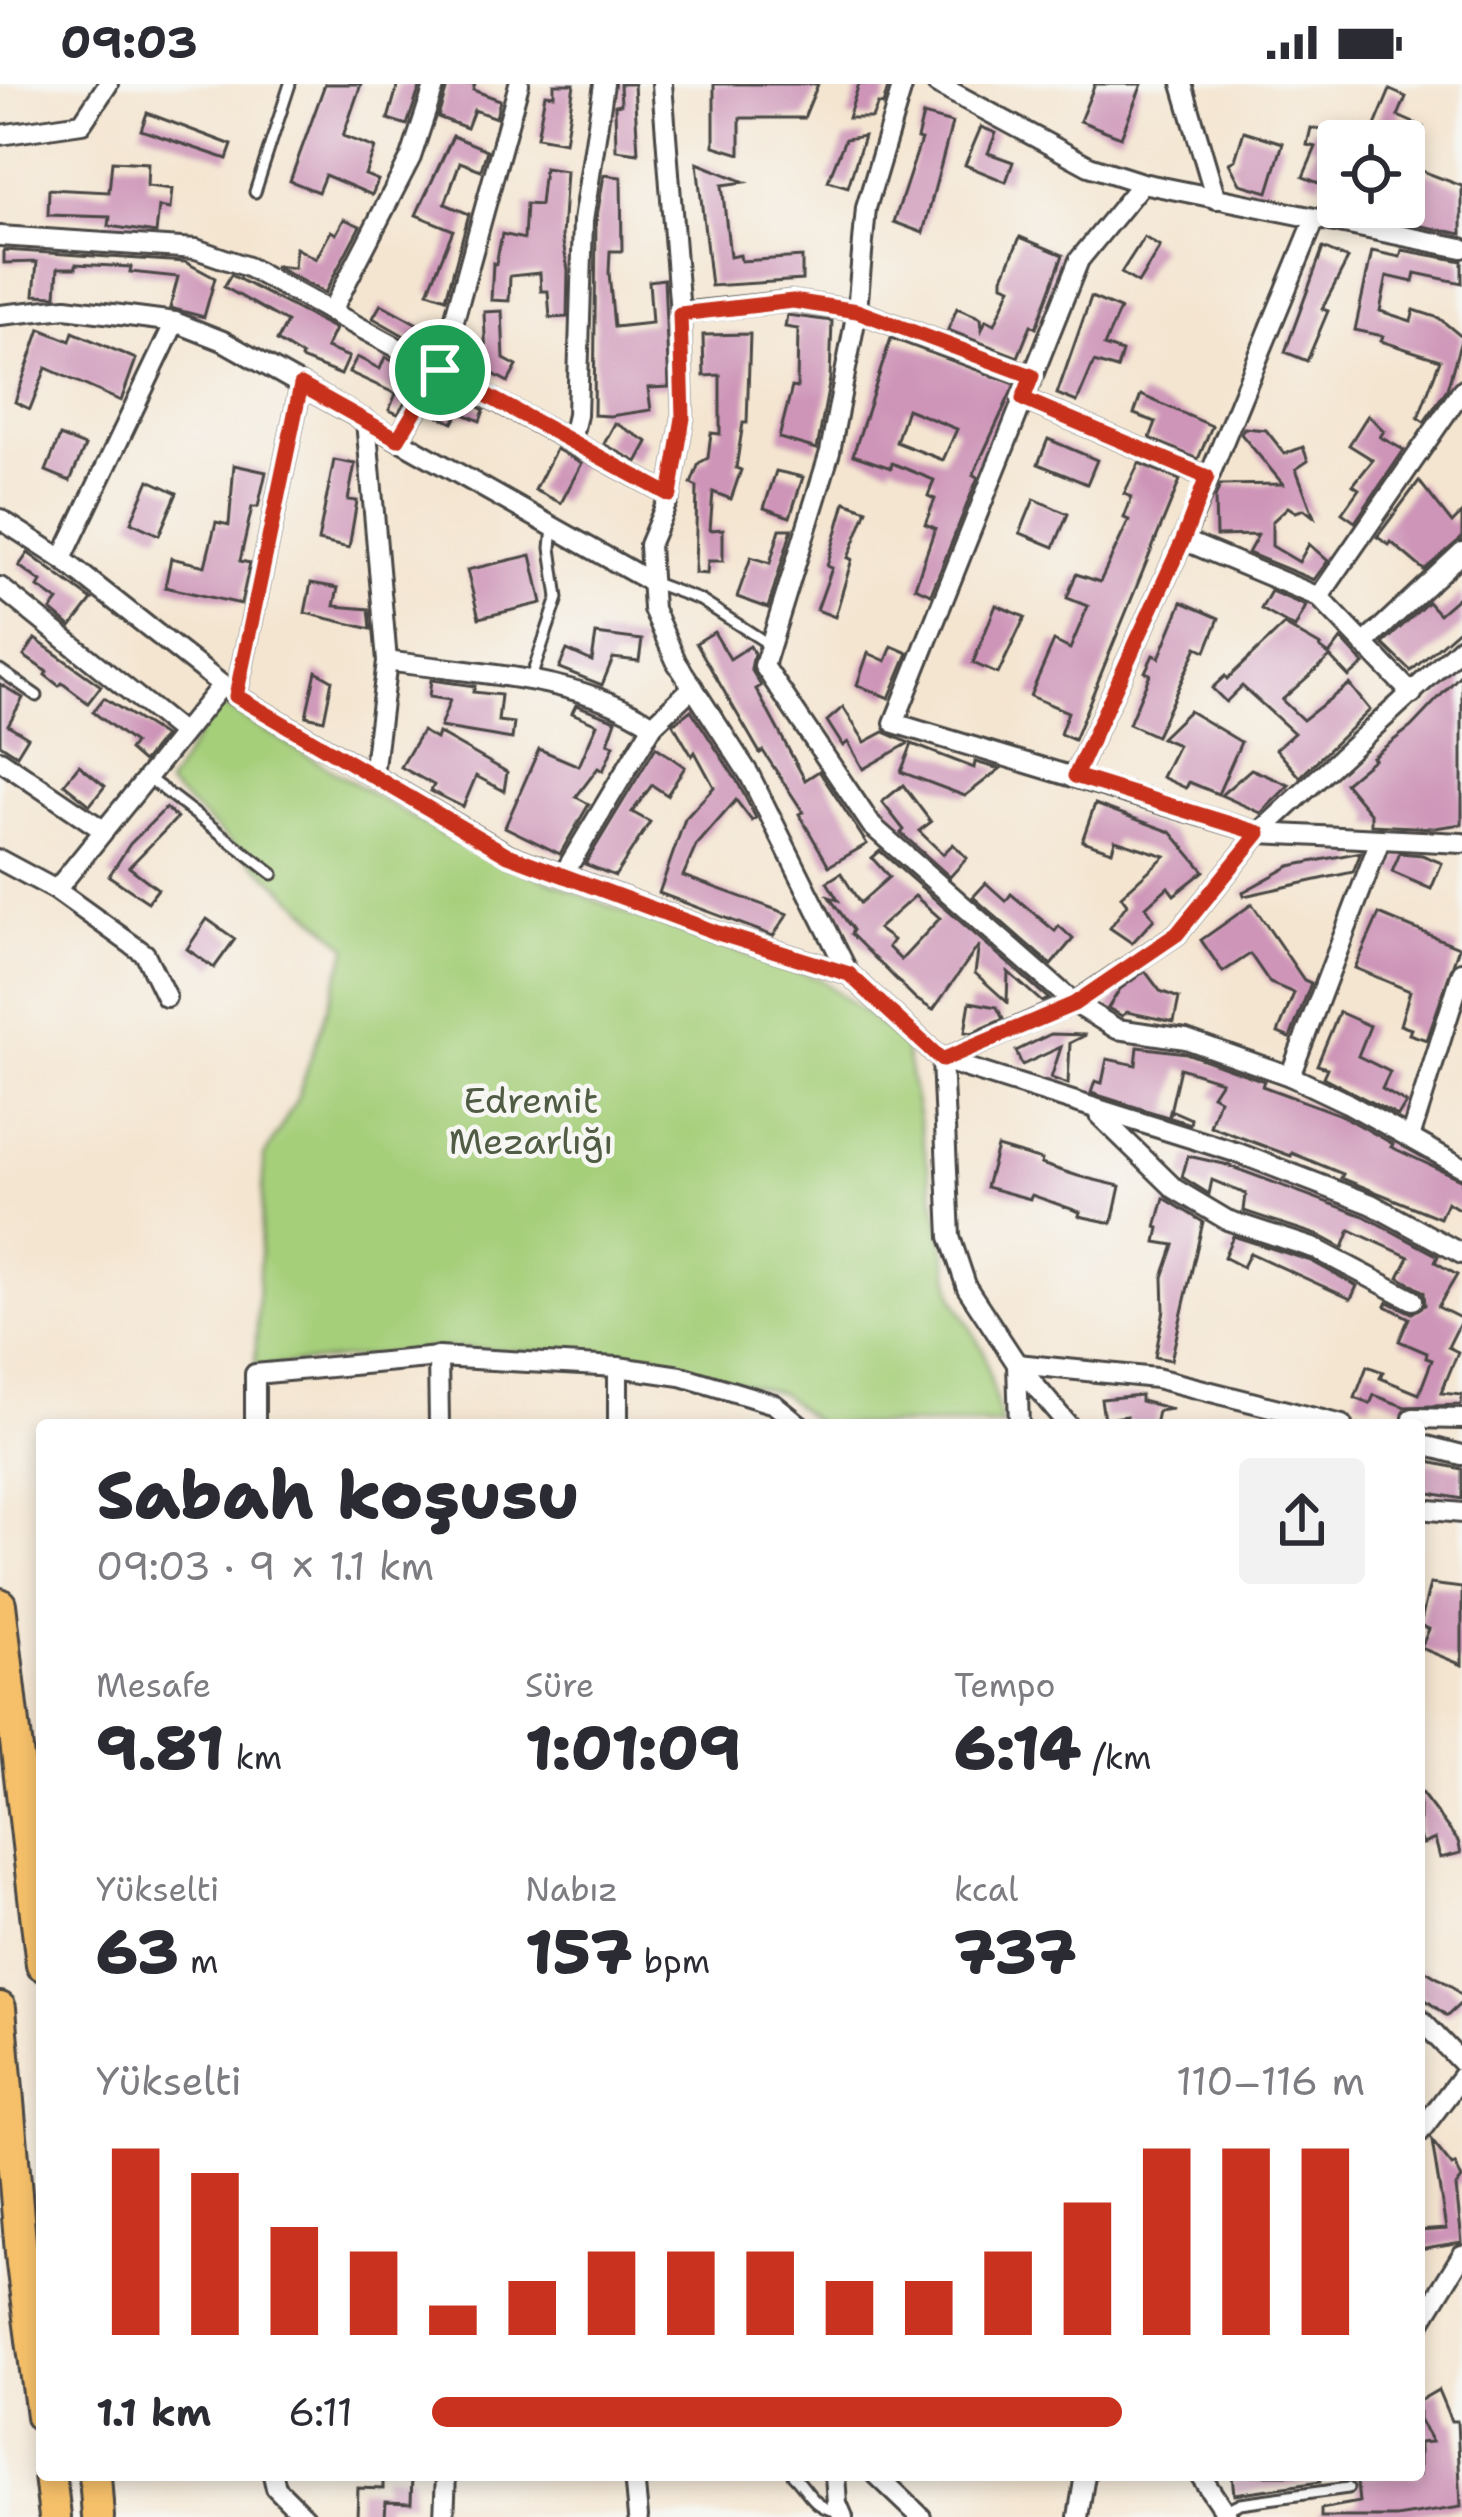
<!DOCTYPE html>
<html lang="tr">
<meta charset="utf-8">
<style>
body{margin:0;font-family:"Shantell Sans",sans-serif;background:#f2f2f3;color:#2b2b33;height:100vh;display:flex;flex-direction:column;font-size:45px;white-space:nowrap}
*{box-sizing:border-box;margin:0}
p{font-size:39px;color:#7c7c81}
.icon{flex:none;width:66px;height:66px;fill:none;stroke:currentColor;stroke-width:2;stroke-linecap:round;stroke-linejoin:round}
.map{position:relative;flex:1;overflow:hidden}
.details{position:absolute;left:36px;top:1335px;width:1389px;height:1062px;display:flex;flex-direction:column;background:#fff;border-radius:12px;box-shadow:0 6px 18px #0003}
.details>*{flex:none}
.buttons{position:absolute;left:1317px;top:36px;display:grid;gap:24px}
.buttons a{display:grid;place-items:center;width:108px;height:108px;border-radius:12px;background:#fff;box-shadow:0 6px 18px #0003;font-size:60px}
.pin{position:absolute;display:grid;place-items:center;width:102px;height:102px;color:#fff;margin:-51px;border:6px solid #fff;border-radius:50%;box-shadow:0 3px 12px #0007}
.round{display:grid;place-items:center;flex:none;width:126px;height:126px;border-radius:12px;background:#f2f2f3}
.headline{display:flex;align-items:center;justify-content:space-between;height:204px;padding:0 60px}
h1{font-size:66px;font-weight:800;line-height:90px}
.metrics{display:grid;grid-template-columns:repeat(3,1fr);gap:18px;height:204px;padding:12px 60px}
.metrics div{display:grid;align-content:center}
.metrics b{font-size:60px;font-weight:800}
.metrics small{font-size:33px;font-weight:400}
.metrics p{font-size:33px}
.chart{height:336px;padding:24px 60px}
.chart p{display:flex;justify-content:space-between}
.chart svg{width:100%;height:216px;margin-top:12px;stroke:#c8321e;stroke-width:6}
ul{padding:0 60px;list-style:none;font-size:39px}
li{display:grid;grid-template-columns:192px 144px 1fr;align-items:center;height:90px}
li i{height:30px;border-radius:15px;background:#c8321e}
.status{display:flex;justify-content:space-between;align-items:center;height:84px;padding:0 60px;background:#fff;direction:ltr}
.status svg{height:33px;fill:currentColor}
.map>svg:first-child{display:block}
.green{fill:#a6cf7a;stroke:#687d52;stroke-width:3}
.building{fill:#ce95b8;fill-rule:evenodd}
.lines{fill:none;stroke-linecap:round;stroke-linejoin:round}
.service-casing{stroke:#494744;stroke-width:15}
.minor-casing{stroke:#494744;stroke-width:24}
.primary-casing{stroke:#494744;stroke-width:36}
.service{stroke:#fff;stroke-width:9}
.minor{stroke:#fff;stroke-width:18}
.primary{stroke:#f6c06b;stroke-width:30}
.route-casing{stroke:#fff;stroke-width:24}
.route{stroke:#c8321e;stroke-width:15}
.labels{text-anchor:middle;stroke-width:9;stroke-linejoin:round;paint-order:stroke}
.park-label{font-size:36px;fill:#505c43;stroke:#f6f6f2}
</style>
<div class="status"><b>09:03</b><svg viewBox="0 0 49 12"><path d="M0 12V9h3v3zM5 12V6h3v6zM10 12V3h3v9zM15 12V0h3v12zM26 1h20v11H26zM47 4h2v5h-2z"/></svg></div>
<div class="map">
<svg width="1462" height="2433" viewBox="0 0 1462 2433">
<rect width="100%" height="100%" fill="#f6f6f2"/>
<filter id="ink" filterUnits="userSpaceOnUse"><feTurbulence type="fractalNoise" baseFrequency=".00833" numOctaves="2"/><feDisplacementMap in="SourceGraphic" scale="24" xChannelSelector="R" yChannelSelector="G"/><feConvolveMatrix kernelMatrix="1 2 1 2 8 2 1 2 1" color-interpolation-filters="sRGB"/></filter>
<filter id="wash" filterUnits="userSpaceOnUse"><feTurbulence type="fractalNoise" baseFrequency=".004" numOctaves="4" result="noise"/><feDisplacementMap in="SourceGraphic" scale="48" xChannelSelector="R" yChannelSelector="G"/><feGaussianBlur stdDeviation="2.7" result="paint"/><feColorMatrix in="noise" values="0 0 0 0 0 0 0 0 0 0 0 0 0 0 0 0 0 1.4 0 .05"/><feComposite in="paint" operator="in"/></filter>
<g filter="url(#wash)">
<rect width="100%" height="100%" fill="#f4e5d0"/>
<!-- green -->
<path class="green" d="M218,619L449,755L621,827L820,895L904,959L954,1214L983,1266L1002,1341H819L781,1309L688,1285L580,1269L443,1264L255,1283L264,1073L297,1015L348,863L167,701Z"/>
<g id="blocks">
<!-- building -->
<g class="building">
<path d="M325,0H361L343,52L375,64L365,91L378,96L372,111L325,91L318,108L290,97Z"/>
<path d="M398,0H421L407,41L388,35Z"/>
<path d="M448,0H475L473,6L500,16L496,34L474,26L467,44L438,33Z"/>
<path d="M554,0H574L565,58L537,53L545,10L554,11Z"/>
<path d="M620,0H634L638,69L616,66L615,21L621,20Z"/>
<path d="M714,0H818L804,34H740V70L714,62Z"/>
<path d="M859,0H889L883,21L878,20L872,34H848Z"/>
<path d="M1095,0H1142L1121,53L1080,37Z"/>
<path d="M1390,6L1406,13L1398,32L1423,43L1406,81L1462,102V150L1401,138L1366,124L1404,123V57H1389L1372,49Z"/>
<path d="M147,29L232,61L227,75L141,46Z"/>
<path d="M923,31L952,39L923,149L894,138L921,56L917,55Z"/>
<path d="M981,43L996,49L988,69L1013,78L1006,98L965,81Z"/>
<path d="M1311,44L1336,49L1321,100L1303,93L1316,63L1307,61Z"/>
<path d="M1244,47L1283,59L1268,108L1240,100L1229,79L1235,76Z"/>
<path d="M453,52L487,66L481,86L460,78L445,120L469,130L446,214L428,208L453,146L416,131Z"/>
<path d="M864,52L848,103L828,97L845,55Z"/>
<path d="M112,77L148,79L147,102L172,105L170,125L159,123L156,149L109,142L110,133L48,131L49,105L109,108Z"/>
<path d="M697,79L745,98L722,101L730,173L740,171L741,177L802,173V196L711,202Z"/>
<path d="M544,84L566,87L562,153L568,186L567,233L550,234L548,207H541L540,189L510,192L509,217L491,216L493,179L496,180L502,150L524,155L526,120L540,121Z"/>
<path d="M604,91L621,93L622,167H610L609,189L614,243L652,239L649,197L664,195L669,303L648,304L651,326L610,332L594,331L596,138Z"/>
<path d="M344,135L360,142L325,209L274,182L294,184L296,164L316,175L331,147L336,150Z"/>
<path d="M1020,153L1063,171L1036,244L1031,241L1018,273L948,246L957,224L981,234L982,245L986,236L995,240L1011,203L1003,200V193Z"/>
<path d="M1144,153L1160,163L1138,199L1121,189Z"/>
<path d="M1323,164L1348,175L1322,225L1328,227L1307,277L1285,268Z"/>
<path d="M4,166L185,178L215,194L204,233L170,224L178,193L130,188L131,183L76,180V184H58L56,212L34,211L37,178L4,179Z"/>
<path d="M1402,166L1462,177V199L1415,189L1413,198L1387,192L1380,227L1411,237L1414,226L1439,234L1462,253L1447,305L1424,338L1418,334L1440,276L1381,257L1383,252L1355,246L1372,167L1400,173Z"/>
<path d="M231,191L335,245L326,264L349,273L341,291L301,275L302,272L277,257L287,238L224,203Z"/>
<path d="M1091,213L1120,225L1104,262L1122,268L1117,285L1094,278L1077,318L1057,310Z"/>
<path d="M381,220L432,248L426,264L373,234Z"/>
<path d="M502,227L504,275L517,282L508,298L488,287L484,295L467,286L474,269L486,274L484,228Z"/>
<path d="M787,231L832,237L830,295L817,365L779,354L792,303L797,304L798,245L785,243Z"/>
<path d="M40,245L70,257L73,248L136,275L121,317L46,284L30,325L15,318Z"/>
<path d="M750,250L747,339H743L736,384L741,386L731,415L713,408L710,446L723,445V477H708L707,490L695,489L697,403L691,400L699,379L708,374L711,349L720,350V291L704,292L703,251Z"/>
<path d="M891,254L1015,300L973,391L978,393L931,510L915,503L935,444L925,440L935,415L928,412L934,396L892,379L891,384L853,371ZM907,325L957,345L943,376L896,358Z"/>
<path d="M357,273L380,285L385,273L421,292L398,330L389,326L396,310L349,288Z"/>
<path d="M450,308L484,326L480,337L459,328L453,339L437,331Z"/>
<path d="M1141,311L1212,342L1198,375L1150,354L1156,338L1134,330Z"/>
<path d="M1368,331L1384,347L1380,353L1404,366L1355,438L1342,429L1359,405L1353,401L1373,376L1349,361Z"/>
<path d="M615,339L648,358L637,378L604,360Z"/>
<path d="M1244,344L1266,346L1285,370L1303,363L1308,377L1296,385L1314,433L1304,425L1296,428L1288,423L1272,438V462L1299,478L1309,460L1328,477L1314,496L1248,469L1258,451L1216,452L1215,414L1220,401L1283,400L1241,350Z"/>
<path d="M60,352L85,362L70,397L46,387Z"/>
<path d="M1048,355L1097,376L1087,400L1038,380Z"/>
<path d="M556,365L582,379L561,419L535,406Z"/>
<path d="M334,376L355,380L348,416L357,417L349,464L318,457Z"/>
<path d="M1139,379L1180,396L1074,656L1060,650L1068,628L1030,612L1054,557L1070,565L1088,522L1067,514L1076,490L1100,498L1129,436L1124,434L1132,413L1124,410Z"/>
<path d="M234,381L266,388L258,423H252L240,477L250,479L241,520L165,503L171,474L205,482L216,438L229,441Z"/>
<path d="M776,387L803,393L790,433L764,424Z"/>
<path d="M149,396L177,409L159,451L131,438Z"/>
<path d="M1419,397L1452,439L1462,429V454L1424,486L1391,458L1389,461L1377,453Z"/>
<path d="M1034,415L1068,430L1054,463L1020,449Z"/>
<path d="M845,418L867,426L848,474L852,475L835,533L817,526L832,484L827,482Z"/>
<path d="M780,445H792L768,524L737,513L751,473L770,479Z"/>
<path d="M28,469L92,516L71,543L51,526L58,517L38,503L41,498L19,482Z"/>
<path d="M531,471L542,519L479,534L467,486Z"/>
<path d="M311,499L338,504L334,522L369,525L371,545L305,529Z"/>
<path d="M1271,507L1306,522L1295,544L1261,525Z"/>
<path d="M1462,510V542L1411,587L1383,560L1428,518L1439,530Z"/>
<path d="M1182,518L1219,534L1206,567L1197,563L1156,652L1129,640L1150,590L1145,588L1153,571L1159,574Z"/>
<path d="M996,521L1025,533L998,590L973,579Z"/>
<path d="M1284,541L1321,562L1320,564L1329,571L1341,555L1364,580L1349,593L1330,573L1282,616L1303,636L1349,600L1370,626L1300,693L1276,665L1294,649L1242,602L1226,618L1212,604L1225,592L1227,595Z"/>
<path d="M714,548L730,575L750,562L754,569L751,585L761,602L756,605L805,696L819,687L867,760L829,782L799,730L803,728L763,667L760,669L696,559Z"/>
<path d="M596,550L642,556L639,577L613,574L602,601L559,584L567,566L592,577Z"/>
<path d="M35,555L101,602L88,619L62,599L59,602L45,591L47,588L24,572Z"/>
<path d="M892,562L908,569L889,614L857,601L868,569L886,577Z"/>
<path d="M316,587L332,596L324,636L306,632Z"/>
<path d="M1462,589V740L1435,744L1371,741V730L1345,699L1374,675L1372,673L1411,643Z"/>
<path d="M431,596L475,602L473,608L501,611L498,637L514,639L512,655L440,643L450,616L429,613Z"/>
<path d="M0,600L23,614L8,641L28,653L17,671L0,660Z"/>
<path d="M104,614L164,652L143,678L129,666L134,659L93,628Z"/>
<path d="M576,621L616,636L608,659L614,661L603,687L598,684L576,713L589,720L560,770L505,743L539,665L579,682L597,640L572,629Z"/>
<path d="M843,623L865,658L884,648L909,659L863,685L848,658L843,662L827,637Z"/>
<path d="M691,626L737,697L756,734L752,737L736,716L696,762L683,792L788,830L773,852L659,809L685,735L714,703L695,668L692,672L673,640Z"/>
<path d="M1189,627L1241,658L1218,710L1189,698L1186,704L1162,693L1178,661L1161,654Z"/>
<path d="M422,647L436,655L438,649L507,688L504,707L476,692L463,723L431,707L434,701L401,683Z"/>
<path d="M912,660L974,684L975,678L1000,685L965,712L901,688Z"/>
<path d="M656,663L685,683L667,711L652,701L632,728L650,738L615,792L585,780Z"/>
<path d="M79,681L105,702L90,721L64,700Z"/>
<path d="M1251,685L1289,701L1261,729L1221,711Z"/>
<path d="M903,701L931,738L919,747L943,770L953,760L967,774L950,793L901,749L904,746L882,718Z"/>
<path d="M1095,720L1171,748L1204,787L1174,811L1168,803L1146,823L1154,835L1132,859L1110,844L1127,820L1121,812L1165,772L1115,756L1112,767L1082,757Z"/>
<path d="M166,724L177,734L129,783L158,805L148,818L109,792L130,760Z"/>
<path d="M880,767L1049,915L1042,918L1008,888L1007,918L975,889L979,861L933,926L916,915L851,850L853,846L829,813L838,816L827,798L841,789L860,819L889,793L872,774ZM915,812L940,834L901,876L888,863L893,856L878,845Z"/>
<path d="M1361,768L1353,788L1244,812L1243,808L1290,782Z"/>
<path d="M1400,769L1422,771L1442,779L1431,805L1392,788Z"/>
<path d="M986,799L1006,817L1011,810L1055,847L1059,842L1073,855L1051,881L973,813Z"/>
<path d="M1252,820L1304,896L1311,899L1290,954L1278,949L1294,909L1270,899L1250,870L1223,888L1201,856Z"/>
<path d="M1379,830L1459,863L1427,956L1409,950L1411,945L1400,941L1410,907L1355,884Z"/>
<path d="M207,835L235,855L214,884L187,865Z"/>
<path d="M1145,887L1160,907L1179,914L1174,938L1127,928L1122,932L1108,924L1120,905Z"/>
<path d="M970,918L997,923L1003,935L972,949L965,948Z"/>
<path d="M1339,928L1370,942L1358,972L1390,988L1382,1005L1406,1019L1398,1032L1323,993L1327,984L1317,981Z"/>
<path d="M1051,950L1086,951L1070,959L1068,1000L1051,994L1061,963L1022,981L1016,967Z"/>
<path d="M1138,963L1186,969L1264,997L1262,1002L1341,1031L1393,1060L1391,1063L1462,1096V1127L1447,1118L1440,1134L1341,1094L1343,1090L1292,1069L1291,1072L1210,1042L1219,1015L1212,1011L1221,997L1180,984L1169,1032L1173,1027L1191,1035L1190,1040L1091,1009L1095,997L1102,999L1107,975L1136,981Z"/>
<path d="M997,1063L1042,1076L1041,1080L1078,1092L1120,1102L1112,1139L1079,1132L1080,1128L1032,1111L1030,1115L986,1103Z"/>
<path d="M1188,1072L1224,1080L1364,1132L1438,1172L1435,1178L1457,1191L1438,1223L1462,1235L1448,1263L1458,1268L1441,1309L1462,1311L1461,1321L1405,1323L1374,1311L1370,1320L1355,1314L1367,1282L1383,1288L1380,1294L1419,1310L1432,1276L1426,1274L1427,1269L1399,1257L1409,1234L1386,1222L1388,1218L1412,1229L1425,1221L1424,1208L1399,1193L1409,1173L1350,1146L1343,1164L1320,1152L1244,1127L1246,1110L1212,1096L1209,1110L1182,1093Z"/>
<path d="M1164,1114L1203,1138L1171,1276L1155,1273L1164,1226L1163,1193L1174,1161L1156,1158L1159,1144L1156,1143Z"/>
<path d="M1233,1152L1311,1177L1357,1202L1351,1215L1250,1169L1243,1183L1224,1173Z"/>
<path d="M1141,1311V1317L1172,1325L1158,1327L1155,1341H1125L1127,1332L1104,1335L1101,1315Z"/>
<path d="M1419,1376L1462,1385V1415L1419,1407Z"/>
<path d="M1430,1500L1462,1504V1581L1421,1564L1429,1545L1420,1541Z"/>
<path d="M1419,1706L1458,1757L1461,1769L1440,1774L1435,1755L1423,1760L1419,1752Z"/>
<path d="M1419,1883L1451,1902L1462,1913V1918L1447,1932L1419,1911Z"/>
<path d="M1432,2057L1452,2082L1455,2080L1462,2095L1456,2103L1462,2158L1419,2165V2147L1446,2145Z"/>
<path d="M1438,2306L1451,2337H1457L1461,2423L1396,2433H1321V2425L1359,2418L1356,2391H1419V2359L1432,2358L1419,2335V2317Z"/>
<path d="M383,2391H412L411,2419L386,2418L385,2433H357L358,2404L383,2405Z"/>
<path d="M1232,2391H1319L1320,2398L1234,2410Z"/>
</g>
</g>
</g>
<g filter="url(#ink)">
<use href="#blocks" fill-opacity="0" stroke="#494744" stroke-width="3"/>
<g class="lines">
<!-- service casing -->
<g class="service-casing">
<g id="service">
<path d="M255,108L290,0"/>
<path d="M654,499L700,516L770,561"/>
<path d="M0,586L37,612"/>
<path d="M530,597L558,514L551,464L553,443"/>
<path d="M147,693L273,790"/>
<path d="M793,2391C811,2409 812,2424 841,2428"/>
<path d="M1224,2427L1240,2419L1348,2404"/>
</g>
</g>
<!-- minor casing -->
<g class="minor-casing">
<g id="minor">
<path d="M662,0L680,229L683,334L670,411L649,461L653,525L677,579L749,690L849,890L942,976L1238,1069L1371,1120L1462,1170"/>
<path d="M903,0L866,124L857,227L830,368L764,582L872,742L1074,919L1117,945L1186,955L1290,992L1347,1019L1462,1083"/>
<path d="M937,0L1089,82L1142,99L1462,164"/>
<path d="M1182,0L1216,115"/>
<path d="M0,51L82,39L108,0"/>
<path d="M1142,99L1079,176L894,639L1259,749L1462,759"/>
<path d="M0,152L196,165L248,183L670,411"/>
<path d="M331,228L411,73L435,0"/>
<path d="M680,229L792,217L857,227L1032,292"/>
<path d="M0,231L66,224L175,238L223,257L649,497"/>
<path d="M1023,315L1207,393"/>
<path d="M366,337L387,577L373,691"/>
<path d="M398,355L440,287L519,0"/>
<path d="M571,357L577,331L583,137L604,0"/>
<path d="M0,435L62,475L236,612L509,771L718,849L849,890"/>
<path d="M1183,456L1319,513L1412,610"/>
<path d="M62,475L175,238"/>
<path d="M0,503L182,649"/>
<path d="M1319,513L1462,306"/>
<path d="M1364,560L1462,468"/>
<path d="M387,577C475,590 577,591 653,641"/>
<path d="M236,612L301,301"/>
<path d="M0,676L103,746"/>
<path d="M1075,692L1183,456L1315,135"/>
<path d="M0,776L56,806L145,870L166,913"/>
<path d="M563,791L653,641L693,603"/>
<path d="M56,806L222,601"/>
<path d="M942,976L1074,919L1177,850L1259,749L1462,562"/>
<path d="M942,976L950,1153L967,1204L1017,1280L1068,1341"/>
<path d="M1290,992L1380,756"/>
<path d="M1099,1031L1175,1105L1227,1136L1316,1165L1413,1216"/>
<path d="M1410,1054L1462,888"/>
<path d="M438,1273L439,1341"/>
<path d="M1017,1280L1156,1294L1342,1341"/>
<path d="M1017,1280L1019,1341"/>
<path d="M1413,1334L1462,1335"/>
<path d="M255,1341V1290L438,1273L618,1283L681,1292L774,1320L800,1341"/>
<path d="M618,1341V1283"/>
<path d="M1419,1360L1462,1371"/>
<path d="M1419,1425L1462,1429"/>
<path d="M1419,1934L1462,1979"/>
<path d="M1419,2049L1462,1992"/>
<path d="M1419,2241L1462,2171"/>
<path d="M273,2391L276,2404L305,2433"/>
<path d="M634,2391L638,2433"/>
<path d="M835,2391L837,2419L843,2433"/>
<path d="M877,2391L921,2433"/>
<path d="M1200,2391L1228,2433"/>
<path d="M444,2433L446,2391"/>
<path d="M1078,2433L1085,2391"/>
</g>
</g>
<!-- primary casing -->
<g class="primary-casing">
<g id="primary">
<path d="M0,1520L42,1881"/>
<path d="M0,1924L22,2180L42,2332"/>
<path d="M50,2391L55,2433"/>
<path d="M95,2391L98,2433"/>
</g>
</g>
<!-- service -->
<use href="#service" class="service"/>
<!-- minor -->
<use href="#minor" class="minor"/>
<!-- primary -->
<use href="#primary" class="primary"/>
</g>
</g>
<g class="lines" filter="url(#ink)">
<!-- route casing -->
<g class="route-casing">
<path id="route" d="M793,217L857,227L1032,292L1023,315L1207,393L1183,456L1075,692L1259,749L1177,850L1074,920L942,976L849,890L718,849L508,771L236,612L301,301L398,355L440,286L670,411L683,334L680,230Z"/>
</g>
<!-- route -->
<use href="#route" class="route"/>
</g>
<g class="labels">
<!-- park labels -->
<g class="park-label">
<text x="531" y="1029">Edremit<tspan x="531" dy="41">Mezarlığı</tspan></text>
</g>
</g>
</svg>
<div class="buttons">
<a><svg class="icon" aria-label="locate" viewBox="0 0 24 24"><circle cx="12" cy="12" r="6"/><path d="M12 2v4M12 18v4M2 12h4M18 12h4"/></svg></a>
</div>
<div class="pin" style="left:440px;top:286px;background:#1e9e55"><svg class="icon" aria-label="arrive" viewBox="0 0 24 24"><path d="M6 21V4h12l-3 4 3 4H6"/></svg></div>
<section class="details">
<div class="headline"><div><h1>Sabah koşusu</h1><p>09:03 · 9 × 1.1 km</p></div><a class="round"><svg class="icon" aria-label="share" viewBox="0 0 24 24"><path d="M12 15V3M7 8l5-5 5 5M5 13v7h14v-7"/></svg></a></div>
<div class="metrics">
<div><p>Mesafe</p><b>9.81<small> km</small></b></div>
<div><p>Süre</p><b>1:01:09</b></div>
<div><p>Tempo</p><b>6:14<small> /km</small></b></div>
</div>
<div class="metrics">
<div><p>Yükselti</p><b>63<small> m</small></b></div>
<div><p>Nabız</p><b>157<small> bpm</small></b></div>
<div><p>kcal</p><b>737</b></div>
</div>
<div class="chart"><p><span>Yükselti</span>110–116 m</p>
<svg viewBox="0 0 160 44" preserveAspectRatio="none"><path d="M5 44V6M15 44V11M25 44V22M35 44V27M45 44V38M55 44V33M65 44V27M75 44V27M85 44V27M95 44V33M105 44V33M115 44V27M125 44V17M135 44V6M145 44V6M155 44V6"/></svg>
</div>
<ul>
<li><b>1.1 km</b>6:11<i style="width:74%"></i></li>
</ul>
</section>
</div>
